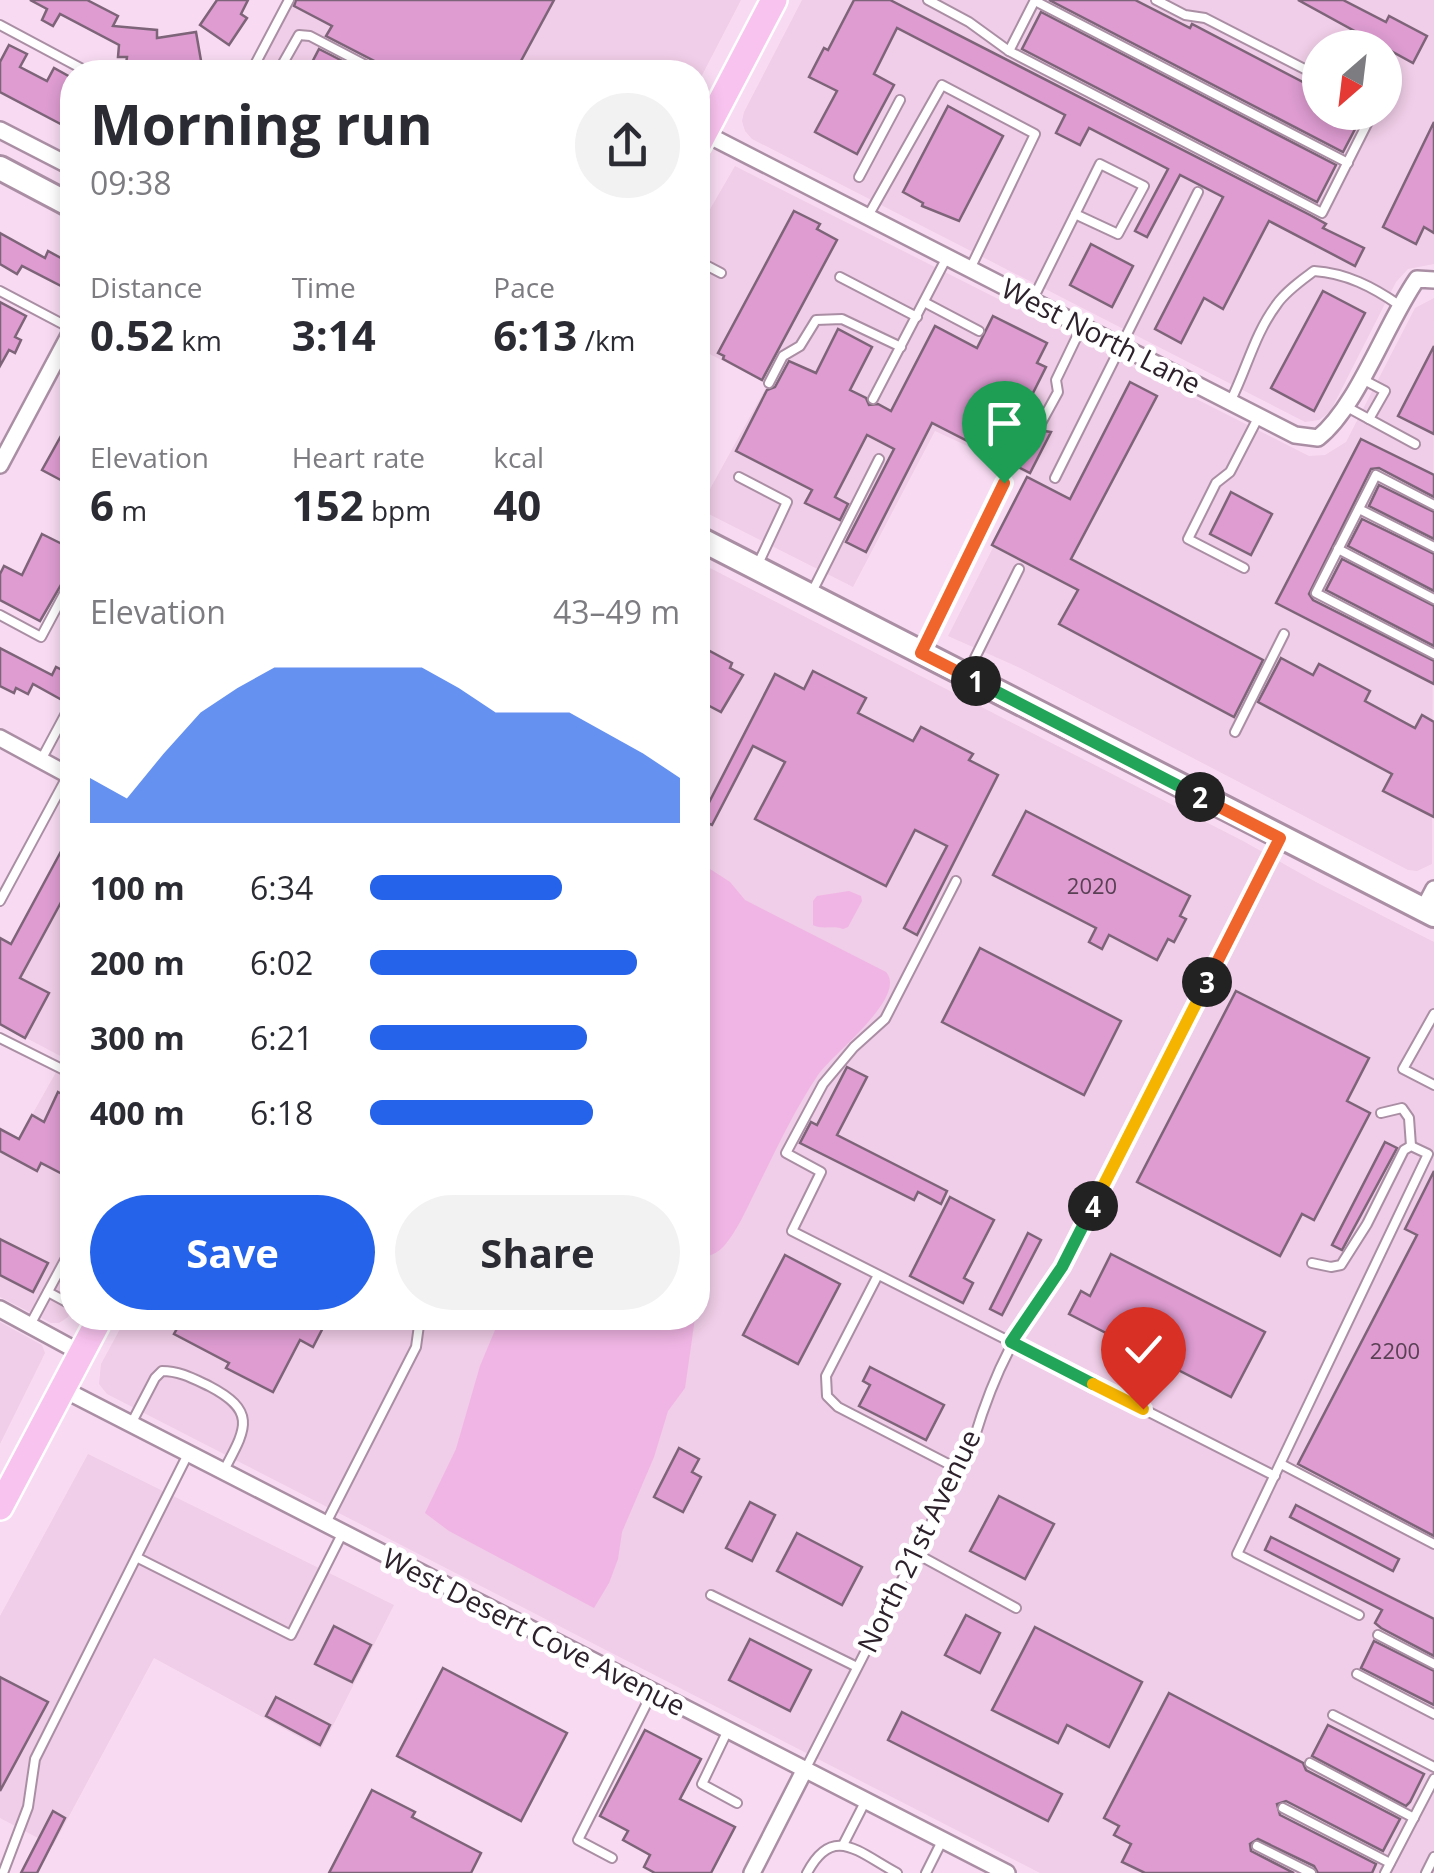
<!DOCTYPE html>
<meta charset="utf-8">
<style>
body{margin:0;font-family:"Open Sans",sans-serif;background:#f2f2f3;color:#2b2b33;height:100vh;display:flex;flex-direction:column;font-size:38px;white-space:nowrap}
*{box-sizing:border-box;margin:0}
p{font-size:32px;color:#7c7c81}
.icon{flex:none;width:55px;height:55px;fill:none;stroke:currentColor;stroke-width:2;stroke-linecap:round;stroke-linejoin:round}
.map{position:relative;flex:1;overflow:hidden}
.sheet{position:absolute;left:60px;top:60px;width:650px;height:1270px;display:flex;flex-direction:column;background:#fff;border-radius:40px;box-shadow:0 5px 15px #0003}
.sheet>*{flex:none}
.needle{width:65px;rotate:208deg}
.buttons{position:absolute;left:1302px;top:30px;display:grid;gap:20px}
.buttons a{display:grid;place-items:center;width:100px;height:100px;border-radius:50%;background:#fff;box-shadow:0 5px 15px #0003;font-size:50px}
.pin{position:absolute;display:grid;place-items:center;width:85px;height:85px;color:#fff;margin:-102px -42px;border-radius:50% 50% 50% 0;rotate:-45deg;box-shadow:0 0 10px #0007}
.pin .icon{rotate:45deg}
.km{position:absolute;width:50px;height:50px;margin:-25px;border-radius:50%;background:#222;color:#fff;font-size:28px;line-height:50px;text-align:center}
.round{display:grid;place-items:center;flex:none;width:105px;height:105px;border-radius:52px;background:#f2f2f3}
.headline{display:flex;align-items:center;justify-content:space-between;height:170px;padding:0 30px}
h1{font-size:55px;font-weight:700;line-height:75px}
.metrics{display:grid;grid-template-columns:repeat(3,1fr);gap:15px;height:170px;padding:10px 30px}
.metrics div{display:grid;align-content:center}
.metrics b{font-size:42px;font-weight:700}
.metrics small{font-size:28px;font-weight:400}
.metrics p{font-size:28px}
.chart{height:280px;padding:20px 30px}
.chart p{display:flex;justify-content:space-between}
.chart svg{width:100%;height:180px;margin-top:10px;fill:#2563eb;opacity:.7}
.button{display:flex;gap:20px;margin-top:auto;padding:20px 30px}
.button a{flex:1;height:115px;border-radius:60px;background:#2563eb;color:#fff;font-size:40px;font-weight:700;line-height:115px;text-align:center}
.button a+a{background:#f2f2f3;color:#2b2b33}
ul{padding:0 30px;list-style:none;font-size:32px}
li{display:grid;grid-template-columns:160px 120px 1fr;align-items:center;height:75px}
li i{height:25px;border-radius:12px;background:#2563eb}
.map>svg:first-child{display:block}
.built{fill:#f0cde8;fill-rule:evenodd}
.green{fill:#f0b5e4}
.building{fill:#de9cd1;stroke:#7d6478;stroke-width:2.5}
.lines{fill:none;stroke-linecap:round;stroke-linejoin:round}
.lane-casing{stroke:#aa8fa4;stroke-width:12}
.street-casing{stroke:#aa8fa4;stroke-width:20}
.secondary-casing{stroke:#aa8fa4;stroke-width:28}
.primary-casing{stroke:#fff;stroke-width:30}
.lane{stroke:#fff;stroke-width:8}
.street{stroke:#fff;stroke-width:15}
.secondary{stroke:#fff;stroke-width:22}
.primary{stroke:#f9c3ef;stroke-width:25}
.split-1-casing{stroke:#fff;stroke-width:20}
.split-2-casing{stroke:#fff;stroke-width:20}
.split-3-casing{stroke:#fff;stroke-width:20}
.split-4-casing{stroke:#fff;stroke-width:20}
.split-5-casing{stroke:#fff;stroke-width:20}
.split-6-casing{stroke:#fff;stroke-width:20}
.split-1{stroke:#f0652b;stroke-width:12}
.split-2{stroke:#22a559;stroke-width:12}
.split-3{stroke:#f0652b;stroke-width:12}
.split-4{stroke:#f5b400;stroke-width:12}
.split-5{stroke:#22a559;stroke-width:12}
.split-6{stroke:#f5b400;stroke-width:12}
.labels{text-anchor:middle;stroke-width:10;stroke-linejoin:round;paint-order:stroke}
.number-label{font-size:22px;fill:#594054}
.street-label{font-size:28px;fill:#2d222b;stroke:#fff}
</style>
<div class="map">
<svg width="1434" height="1873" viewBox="0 0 1434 1873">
<rect width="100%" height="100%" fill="#f8dbf2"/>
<!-- built -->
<g class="built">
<path d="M293,0H741L698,83V72H256Z"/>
<path d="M802,0H1434V264L1408,269L1396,282L1330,412L1319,420L1305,422L752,139L745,131L742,121L744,112ZM1320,48H1385V112H1320Z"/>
<path d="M735,166L1309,456L1325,455L1346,442L1415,308L1434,298L1432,864L1417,871L1408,870L1020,668L948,636L1030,475L935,431L853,587L699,509L768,384L698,348V230Z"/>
<path d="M698,565L708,567L1243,841L1316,882L1434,942V1873H1040L107,1394L99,1384L101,1364L126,1318H698Z"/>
<path d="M72,830V1308L68,1317L59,1323H51L0,1297V1129L19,1138L64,1058L0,1024V964Z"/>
<path d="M0,1322L42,1345L45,1353L0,1444Z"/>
<path d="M88,1454L394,1605L321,1749L154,1658L53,1846L0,1818V1616Z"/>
</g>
<!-- green -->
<g class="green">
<path d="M707,867L730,882L745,900L886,972C908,997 832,1054 818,1075C793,1112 775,1152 755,1192C746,1210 737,1231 724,1246C719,1252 711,1255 704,1258L698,1304V868Z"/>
<path d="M849,891L861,896L862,901L848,927L843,929C833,925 822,930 813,925V901L817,896Z"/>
<path d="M500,1318H695L685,1388L668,1411L654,1457L622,1532L618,1559L609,1583L594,1608L449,1531L425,1513L456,1449L480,1366Z"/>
</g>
<!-- building -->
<g class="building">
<path d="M30,0H87L118,16L113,26L157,30V38L196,32L203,72H125L127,57H118L119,45L60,14L53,26L42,20L47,9Z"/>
<path d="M217,0H248L241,14L247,18L229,45L200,25Z"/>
<path d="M296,0H554L515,72H386L382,65L326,36L332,26L294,6Z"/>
<path d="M854,0H890L1310,215L1326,224L1323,228L1364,248L1355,266L1269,221L1223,309L1204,298L1181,343L1155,329L1223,197L1180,175L1147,237L1135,231L1168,169L1089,128L1080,145L1056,133L1065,115L897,28L874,74L894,85L857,154L815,132L837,91L809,77L824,48L828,50Z"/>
<path d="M1049,0H1135L1190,28L1192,24L1320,91V112H1364L1343,152Z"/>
<path d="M1298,0H1343L1386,22L1389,16L1427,36L1413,63Z"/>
<path d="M1041,12L1336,165L1317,202L1022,49Z"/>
<path d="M9,45L27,54L20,67L47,81L54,68L72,78V130L0,92V62Z"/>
<path d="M319,49L364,72H307Z"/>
<path d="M948,106L1003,136L959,221L922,206L923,203L903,192Z"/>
<path d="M1434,122V233L1424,227L1416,244L1383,227Z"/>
<path d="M794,211L820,224L817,229L837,240L762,380L723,359L724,356L718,353Z"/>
<path d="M0,233L45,258L48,251L72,264V278L67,289L22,266L17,274L0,264Z"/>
<path d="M1091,244L1133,266L1112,307L1070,285Z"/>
<path d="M1323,291L1365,313L1314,411L1271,388Z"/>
<path d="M0,302L26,316L15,337L21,340L15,353L9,350L0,366Z"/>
<path d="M993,316L1047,343L1037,363L1046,367L1021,417L1034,423L1038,430L1051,432L1030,473L932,423L866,552L846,542L894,449L867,435L835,497L848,504L840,520L805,503L812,490L736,451L767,390L775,387L789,361L816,373L838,329L872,347L850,390L866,398L869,405L878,404L891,411L935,326L977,348Z"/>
<path d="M1434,346V434L1398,416Z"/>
<path d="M1130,382L1157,396L1071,559L1263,660L1234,717L1059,624L1078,590L992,545L1027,477L1070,499Z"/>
<path d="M61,436L72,442V486L42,470Z"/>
<path d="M1361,439L1434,475V497L1379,468L1371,469L1309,594L1313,600L1434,661V684L1276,603Z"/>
<path d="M1379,485L1434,512V539L1369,506Z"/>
<path d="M1231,492L1272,514L1251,555L1210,534Z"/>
<path d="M1362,519L1434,554V591L1348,546Z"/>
<path d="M42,534L72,549V566L40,621L0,600V574L4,566L22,575Z"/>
<path d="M1342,559L1434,606V646L1326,590Z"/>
<path d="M0,648L52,675L56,667L72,675L62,700L33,684L28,694L16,688L14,693L0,686Z"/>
<path d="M698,648L702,651L704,648L732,663L730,668L743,675L721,712L698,700Z"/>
<path d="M1281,658L1313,675L1319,664L1370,691L1365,701L1415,728L1422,715L1434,722V817L1383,791L1392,774L1258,702Z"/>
<path d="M813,671L866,698L858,713L913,741L921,727L973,754L969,760L998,775L917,935L904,928L947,846L915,830L886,886L755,819L785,762L753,746L712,825L700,820L775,674L804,689Z"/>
<path d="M1026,811L1190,896L1180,916L1186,919L1174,942L1168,939L1157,960L1109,935L1102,949L1089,942L1096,928L993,875Z"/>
<path d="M72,831V882L20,978L49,993L25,1038L0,1024V938L11,944Z"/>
<path d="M980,948L1121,1021L1084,1095L942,1022Z"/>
<path d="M1236,991L1369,1058L1347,1101L1370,1113L1314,1220L1302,1214L1280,1256L1137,1182Z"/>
<path d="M847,1067L867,1077L837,1135L947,1191L941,1204L918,1192L914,1200L800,1143L811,1122L817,1125Z"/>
<path d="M58,1092L72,1099V1179L41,1163L37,1171L0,1151V1129L19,1139L32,1115L44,1122Z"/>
<path d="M1385,1142L1397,1148L1342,1250L1332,1245Z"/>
<path d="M1434,1171V1536L1298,1464L1417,1235L1405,1229Z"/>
<path d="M950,1197L994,1220L964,1278L973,1283L963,1303L910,1276Z"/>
<path d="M1028,1233L1041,1240L1002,1315L990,1309Z"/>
<path d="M0,1239L48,1263L33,1292L0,1275Z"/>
<path d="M1111,1254L1265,1332L1231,1397L1069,1314L1081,1291L1090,1296Z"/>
<path d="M785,1255L840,1284L798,1364L743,1335Z"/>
<path d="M183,1318H328L313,1347L300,1340L273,1392L226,1368L229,1363L174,1334Z"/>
<path d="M870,1367L944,1405L926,1440L859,1406L870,1385L863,1381Z"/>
<path d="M679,1448L699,1459L692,1472L701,1477L683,1512L654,1497Z"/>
<path d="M999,1496L1054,1524L1025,1579L970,1551Z"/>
<path d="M750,1502L775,1515L752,1561L726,1548Z"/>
<path d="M1296,1505L1399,1559L1393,1571L1290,1517Z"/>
<path d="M797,1533L862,1567L842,1605L777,1571Z"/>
<path d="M1271,1537L1434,1619V1656L1381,1628L1375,1623L1382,1610L1265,1550Z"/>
<path d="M966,1615L1000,1633L980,1673L945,1655Z"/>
<path d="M334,1626L371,1645L352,1682L315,1664Z"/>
<path d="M1035,1627L1142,1682L1109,1747L1067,1725L1058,1743L992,1710Z"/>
<path d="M750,1639L811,1670L790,1711L729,1680Z"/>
<path d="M1374,1641L1434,1671V1705L1361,1668Z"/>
<path d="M443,1668L567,1733L521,1821L397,1756Z"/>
<path d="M0,1677L48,1702L0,1791Z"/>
<path d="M1169,1693L1303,1763L1306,1770L1400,1819L1383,1851L1286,1801L1277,1804L1280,1815L1376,1864L1372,1873H1318L1314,1866L1258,1839L1250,1844L1251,1851L1294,1873H1145L1122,1862L1131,1844L1114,1835L1119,1826L1104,1818Z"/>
<path d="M276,1697L330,1725L320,1745L266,1716Z"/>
<path d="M902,1712L1062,1794L1048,1821L888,1740Z"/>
<path d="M1328,1725L1424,1774L1410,1802L1406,1806L1312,1756Z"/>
<path d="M645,1730L701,1759L680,1799L735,1827L711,1873H655L644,1867L650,1855L623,1840L628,1831L600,1816Z"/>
<path d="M372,1790L415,1812L412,1817L481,1853L471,1873H329Z"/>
<path d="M53,1811L65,1818L37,1873H21Z"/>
</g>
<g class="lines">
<!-- lane casing -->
<g class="lane-casing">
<g id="lane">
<path d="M928,0L969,22L1009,51L1322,213L1373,112"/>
<path d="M1156,0L1185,15L1205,18L1320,77"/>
<path d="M1035,1L1348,163"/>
<path d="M0,25L88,72"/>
<path d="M1009,51L1035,0"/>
<path d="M251,72L289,0"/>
<path d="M278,72L299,35L310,36L379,72"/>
<path d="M859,177L900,100"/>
<path d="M868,216L942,85L1035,134L970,269"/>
<path d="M698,261L721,273"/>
<path d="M840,277L917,317"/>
<path d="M0,291L72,329"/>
<path d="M1032,301L1100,164L1144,186L1118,234L1075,214"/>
<path d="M924,302L979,331"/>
<path d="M1360,378L1385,391L1369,419"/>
<path d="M769,383L783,356L800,346L816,320L842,319L901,347"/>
<path d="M873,399L947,257"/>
<path d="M1231,400C1247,368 1255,333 1277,304C1286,291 1302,280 1314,271C1346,273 1373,287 1399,305"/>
<path d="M1345,406L1415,444"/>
<path d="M1041,423L1058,392L1056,380L1082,326"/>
<path d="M739,477L787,502L758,564"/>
<path d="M1055,478L1198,192"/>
<path d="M1434,505L1376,475L1316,593L1434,654"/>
<path d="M1359,509L1434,547"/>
<path d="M1338,549L1434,599"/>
<path d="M1244,568L1188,539L1216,483L1230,472L1259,416"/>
<path d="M812,592L879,459"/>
<path d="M0,615L41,637L72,579"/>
<path d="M923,649L1004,483"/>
<path d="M968,672L1019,569"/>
<path d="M1235,732L1284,634"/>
<path d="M41,760L72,702"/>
<path d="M956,881L885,1019L854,1047L823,1084L786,1153L821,1172L792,1231L1275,1476"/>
<path d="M0,901L68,775"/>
<path d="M1434,1014L1403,1069L1434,1085"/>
<path d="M0,1038L72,1074"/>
<path d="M1381,1113L1402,1108L1409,1118L1411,1146"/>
<path d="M1312,1263L1331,1267L1341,1265L1367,1224L1404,1150L1411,1146L1428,1154L1237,1554L1359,1615"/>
<path d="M878,1275L826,1376L827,1396L838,1407L958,1469"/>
<path d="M48,1292L72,1305"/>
<path d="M30,1325L66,1258L72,1259"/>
<path d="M131,1424L155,1378L162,1371C180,1371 194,1379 209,1386C259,1412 245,1430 223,1472"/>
<path d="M1281,1464L1434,1544"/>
<path d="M325,1525L416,1347L420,1318"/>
<path d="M915,1553L1016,1608"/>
<path d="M138,1558L291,1635L342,1534"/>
<path d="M711,1595L857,1667"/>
<path d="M1378,1635L1434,1664"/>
<path d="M1357,1674L1434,1714"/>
<path d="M1333,1715L1434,1767"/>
<path d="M727,1732L702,1784L737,1803"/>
<path d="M1310,1763L1414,1818"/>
<path d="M806,1768L974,1439C996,1366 1018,1329 1061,1267L1280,838"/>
<path d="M1283,1808L1390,1863"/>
<path d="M843,1845L865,1802"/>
<path d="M1257,1846L1311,1873"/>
<path d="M612,1858L578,1840L652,1693"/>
<path d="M3,1873L28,1807L35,1759L188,1454"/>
<path d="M807,1873C833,1823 859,1853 897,1873"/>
<path d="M926,1873L942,1841"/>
<path d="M1385,1873L1434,1779"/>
<path d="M1426,1873L1434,1857"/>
</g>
</g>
<!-- street casing -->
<g class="street-casing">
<g id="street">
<path d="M0,130L72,167"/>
<path d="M704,133L1295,435L1318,438C1358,406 1385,325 1417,279L1434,280"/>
<path d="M0,465L72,330"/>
<path d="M0,738L72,777"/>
<path d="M1423,910L1434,889"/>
<path d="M0,1309L81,1353"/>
<path d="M63,1389L1007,1873"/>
<path d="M752,1873L804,1771"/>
</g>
</g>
<!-- secondary casing -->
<g class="secondary-casing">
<g id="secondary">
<path d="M0,168L72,206"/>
<path d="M698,538L1434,915"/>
</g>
</g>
<!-- primary casing -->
<g class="primary-casing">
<g id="primary">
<path d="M698,145L774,0"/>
<path d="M0,1507L100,1318"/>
</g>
</g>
<!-- lane -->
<use href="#lane" class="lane"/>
<!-- street -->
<use href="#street" class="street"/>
<!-- secondary -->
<use href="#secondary" class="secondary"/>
<!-- primary -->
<use href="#primary" class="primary"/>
</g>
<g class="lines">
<!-- split-1 casing -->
<g class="split-1-casing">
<path id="split-1" d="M976,681L921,653L1004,483"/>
</g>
<!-- split-2 casing -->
<g class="split-2-casing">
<path id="split-2" d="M976,681L1200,797"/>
</g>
<!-- split-3 casing -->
<g class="split-3-casing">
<path id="split-3" d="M1200,797L1280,838L1207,982"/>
</g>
<!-- split-4 casing -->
<g class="split-4-casing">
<path id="split-4" d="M1093,1206L1207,982"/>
</g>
<!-- split-5 casing -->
<g class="split-5-casing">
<path id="split-5" d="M1093,1206L1062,1267L1011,1342L1093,1384"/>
</g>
<!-- split-6 casing -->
<g class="split-6-casing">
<path id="split-6" d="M1093,1384L1143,1409"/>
</g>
<!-- split-1 -->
<use href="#split-1" class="split-1"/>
<!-- split-2 -->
<use href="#split-2" class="split-2"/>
<!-- split-3 -->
<use href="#split-3" class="split-3"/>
<!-- split-4 -->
<use href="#split-4" class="split-4"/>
<!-- split-5 -->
<use href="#split-5" class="split-5"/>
<!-- split-6 -->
<use href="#split-6" class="split-6"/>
</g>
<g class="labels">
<!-- number labels -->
<g class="number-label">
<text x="1092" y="894">2020</text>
<text x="1395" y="1359">2200</text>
</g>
<!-- street labels -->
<g class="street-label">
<text transform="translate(1101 336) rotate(27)" y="10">West North Lane</text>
<text transform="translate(919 1541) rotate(-64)" y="10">North 21st Avenue</text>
<text transform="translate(534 1632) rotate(27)" y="10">West Desert Cove Avenue</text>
</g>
</g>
</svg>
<div class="buttons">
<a><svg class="needle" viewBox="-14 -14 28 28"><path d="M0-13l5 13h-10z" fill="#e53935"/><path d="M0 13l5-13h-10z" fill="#7c7c81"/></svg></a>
</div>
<div class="pin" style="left:1004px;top:483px;background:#1e9e55"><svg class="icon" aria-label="arrive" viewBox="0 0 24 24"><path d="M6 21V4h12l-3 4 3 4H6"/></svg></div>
<div class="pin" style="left:1143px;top:1409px;background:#d93025"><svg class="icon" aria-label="check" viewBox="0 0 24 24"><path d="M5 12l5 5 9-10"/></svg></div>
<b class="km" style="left:976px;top:681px">1</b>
<b class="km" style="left:1200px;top:797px">2</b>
<b class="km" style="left:1207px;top:982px">3</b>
<b class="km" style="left:1093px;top:1206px">4</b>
<section class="sheet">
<div class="headline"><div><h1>Morning run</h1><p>09:38</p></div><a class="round"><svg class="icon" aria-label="share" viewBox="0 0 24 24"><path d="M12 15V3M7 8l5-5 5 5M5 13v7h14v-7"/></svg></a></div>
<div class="metrics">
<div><p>Distance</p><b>0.52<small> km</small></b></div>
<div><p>Time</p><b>3:14</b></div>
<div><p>Pace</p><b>6:13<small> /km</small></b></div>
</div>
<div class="metrics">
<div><p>Elevation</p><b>6<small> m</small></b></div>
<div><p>Heart rate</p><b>152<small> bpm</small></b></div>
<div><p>kcal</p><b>40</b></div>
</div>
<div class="chart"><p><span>Elevation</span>43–49 m</p>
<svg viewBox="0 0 160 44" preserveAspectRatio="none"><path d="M0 44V33L10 38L20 27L30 17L40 11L50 6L60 6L70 6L80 6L90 6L100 11L110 17L120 17L130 17L140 22L150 27L160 33V44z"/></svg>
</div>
<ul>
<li><b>100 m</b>6:34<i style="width:62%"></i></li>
<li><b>200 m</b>6:02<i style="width:86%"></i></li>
<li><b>300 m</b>6:21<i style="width:70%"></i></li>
<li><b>400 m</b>6:18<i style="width:72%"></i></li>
</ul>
<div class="button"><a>Save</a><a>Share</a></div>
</section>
</div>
